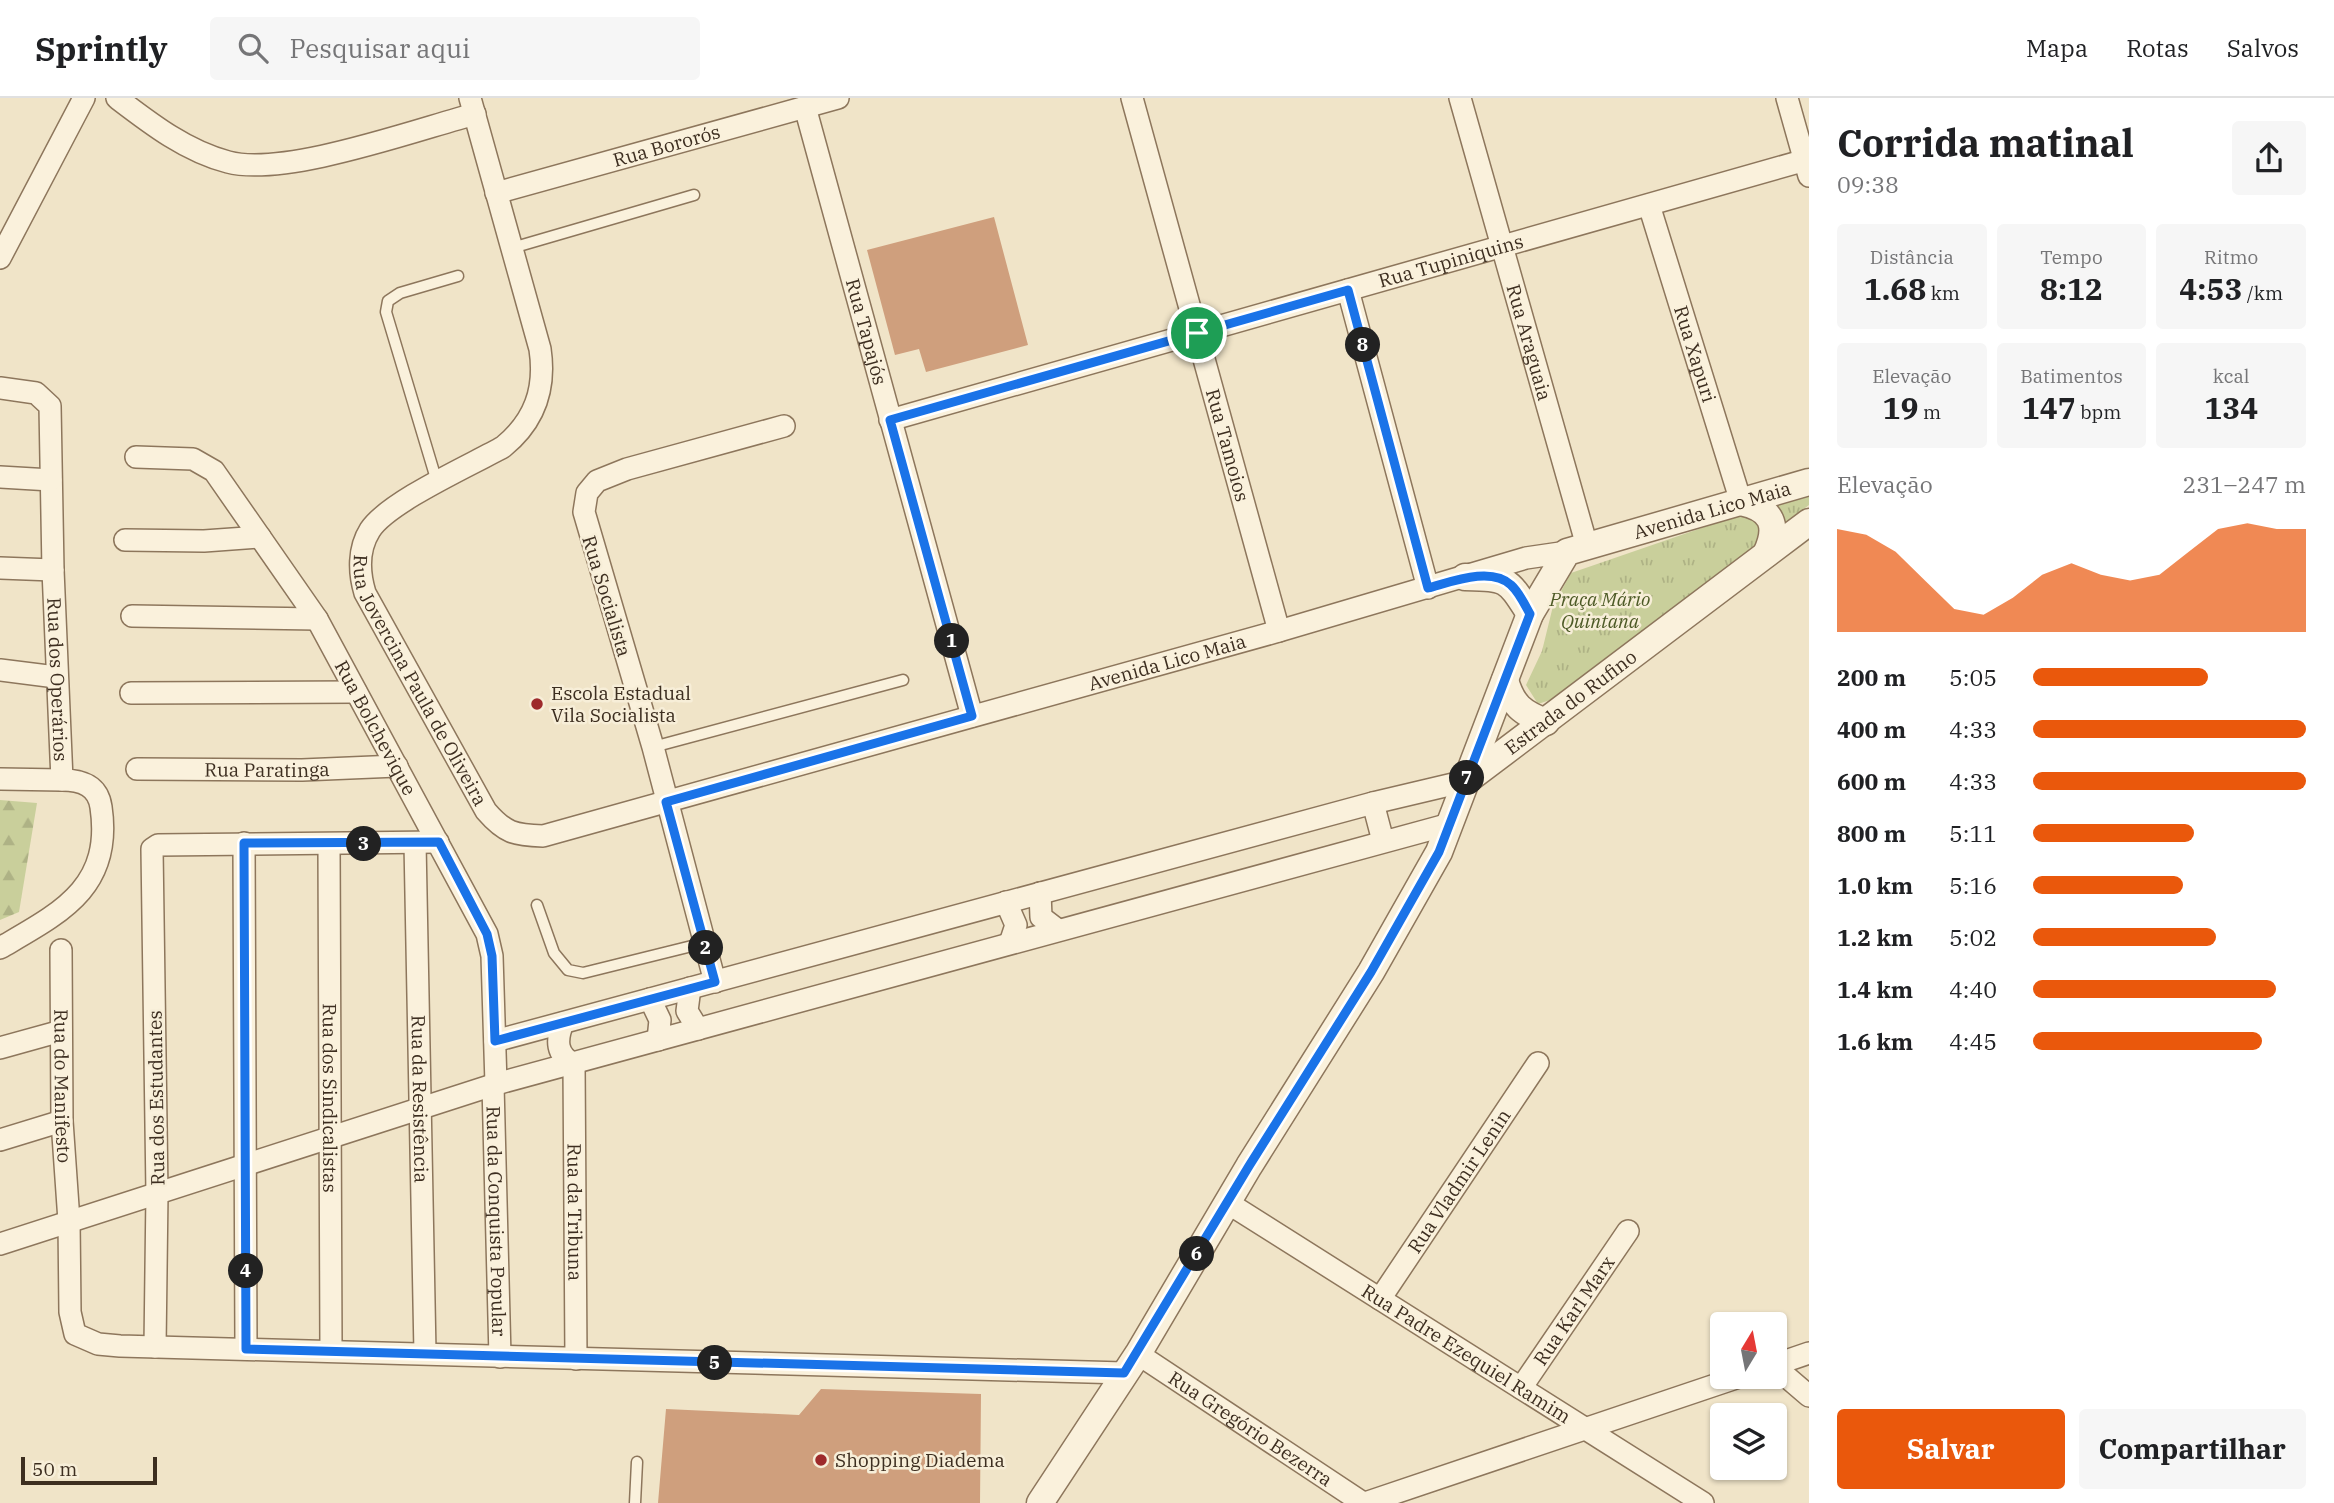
<!DOCTYPE html>
<html lang="pt">
<meta charset="utf-8">
<style>
body{margin:0;font-family:"IBM Plex Serif",serif;background:#f6f6f6;color:#202124;height:100vh;display:flex;flex-direction:column;font-size:26px;white-space:nowrap}
*{box-sizing:border-box;margin:0}
p{font-size:23px;color:#757577}
.icon{flex:none;width:38px;height:38px;fill:none;stroke:currentColor;stroke-width:2;stroke-linecap:round;stroke-linejoin:round}
.map{position:relative;flex:1;overflow:hidden}
.side{display:flex;flex-direction:column;background:#fff;width:525px}
.side>*{flex:none}
.needle{width:46px;rotate:10deg}
.controls{position:absolute;left:1710px;top:1214px;display:grid;gap:14px}
.controls a{display:grid;place-items:center;width:77px;height:77px;border-radius:7px;background:#fff;box-shadow:0 2px 5px #0004;font-size:35px}
.scale{position:absolute;left:21px;bottom:18px;width:136px;box-sizing:border-box;padding-left:7px;border:4px solid #3d2e20;border-top:0;font-size:19px;line-height:24px;white-space:nowrap;color:#3d2e20;-webkit-text-stroke:5px #f7eed8;paint-order:stroke}
.pin{position:absolute;display:grid;place-items:center;width:60px;height:60px;color:#fff;margin:-30px;border:4px solid #fff;border-radius:50%;box-shadow:0 2px 7px #0007}
.km{position:absolute;width:35px;height:35px;margin:-18px;border-radius:50%;background:#222;color:#fff;font-size:19px;line-height:35px;text-align:center}
.round{display:grid;place-items:center;flex:none;width:74px;height:74px;border-radius:7px;background:#f6f6f6}
.headline{display:flex;align-items:center;justify-content:space-between;height:119px;padding:0 28px}
h1{font-size:38px;font-weight:700;line-height:52px}
.figures{display:grid;grid-template-columns:repeat(3,1fr);gap:10px;height:119px;padding:7px 28px}
.figures div{display:grid;align-content:center;border-radius:7px;background:#f6f6f6;text-align:center}
.figures b{font-size:30px;font-weight:700}
.figures small{font-size:19px;font-weight:400}
.figures p{font-size:19px}
.chart{height:196px;padding:14px 28px}
.chart p{display:flex;justify-content:space-between}
.chart svg{width:100%;height:126px;margin-top:7px;fill:#ea580c;opacity:.7}
.action{display:flex;gap:14px;margin-top:auto;padding:14px 28px}
.action a{flex:1;height:80px;border-radius:7px;background:#ea580c;color:#fff;font-size:28px;font-weight:700;line-height:80px;text-align:center}
.action a+a{background:#f6f6f6;color:#202124}
ul{padding:0 28px;list-style:none;font-size:23px}
li{display:grid;grid-template-columns:112px 84px 1fr;align-items:center;height:52px}
li i{height:18px;border-radius:9px;background:#ea580c}
header{display:flex;align-items:center;gap:42px;box-sizing:border-box;height:98px;padding:0 35px;background:#fff;border-bottom:2px solid #e0e0e0}
header strong{font-size:33px}
nav{display:flex;gap:38px;margin-inline-start:auto;font-size:24px}
.search{width:490px;height:63px;background:#f6f6f6;display:flex;align-items:center;gap:18px;box-sizing:border-box;padding:0 24px;border-radius:7px;color:#757577;font-size:26px}
main{display:flex;flex:1;min-height:0}
.map>svg:first-child{display:block}
.forest{fill:url(#forest-firs)}
.park{fill:url(#park-tufts)}
.building{fill:#cf9f7d}
.lines{fill:none;stroke-linecap:round;stroke-linejoin:round}
.service-casing{stroke:#8d765c;stroke-width:13}
.minor-casing{stroke:#8d765c;stroke-width:24}
.tertiary-casing{stroke:#8d765c;stroke-width:29}
.service{stroke:#faf1dc;stroke-width:10}
.minor{stroke:#faf1dc;stroke-width:21}
.tertiary{stroke:#faf1dc;stroke-width:26}
.route-casing{stroke:#fff;stroke-width:14}
.route{stroke:#1a73e8;stroke-width:9}
.poi-dot{fill:#9e2a2b;stroke:#f7eed8;stroke-width:2.5}
.labels{text-anchor:middle;stroke-width:5;stroke-linejoin:round;paint-order:stroke}
.street-label{font-size:19px;fill:#3d2e20;stroke:#f7eed8}
.park-label{font-size:19px;font-style:italic;fill:#4d5a26;stroke:#f7eed8}
.poi-label{font-size:19px;fill:#3d2e20;stroke:#f7eed8;text-anchor:start}
</style>
<header>
<strong>Sprintly</strong>
<div class="search"><svg class="icon" aria-label="search" viewBox="0 0 24 24"><circle cx="10" cy="10" r="6"/><path d="M15 15l6 6"/></svg>Pesquisar aqui</div>
<nav><a>Mapa</a><a>Rotas</a><a>Salvos</a></nav>
</header>
<main>
<div class="map">
<svg width="1809" height="1405" viewBox="0 0 1809 1405">
<defs>
<pattern id="forest-firs" width="22" height="20" patternUnits="userSpaceOnUse" patternTransform="scale(1.75)"><rect width="22" height="20" fill="#c9cf9b"/><path d="M5 1l3.5 6h-7zM16 11l3.5 6h-7z" fill="#aeb285"/></pattern>
<pattern id="park-tufts" width="24" height="20" patternUnits="userSpaceOnUse" patternTransform="scale(1.75)"><rect width="24" height="20" fill="#c9cf9b"/><path d="M3 7l-1-3M5 7V3M7 7l1-3M15 17l-1-3M17 17v-4M19 17l1-3" fill="none" stroke="#aeb285"/></pattern>
</defs>
<rect width="100%" height="100%" fill="#f0e4c8"/>
<!-- forest -->
<path class="forest" d="M0,702L37,705L19,814L0,822Z"/>
<!-- park -->
<path class="park" d="M1809,393V407L1550,602L1538,606L1526,587L1542,553L1553,508L1571,475Z"/>
<!-- building -->
<g class="building">
<path d="M994,119L1028,247L926,274L919,251L895,257L867,152Z"/>
<path d="M821,1291L981,1296L980,1405H658L666,1311L799,1317Z"/>
</g>
<g class="lines">
<!-- service casing -->
<g class="service-casing">
<g id="service">
<path d="M512,150L694,97"/>
<path d="M437,384L386,214L388,203L400,195L458,178"/>
<path d="M653,649L903,582"/>
<path d="M537,807L554,855L568,872L583,875L704,845"/>
<path d="M635,1405L637,1364"/>
</g>
</g>
<!-- minor casing -->
<g class="minor-casing">
<g id="minor">
<path d="M117,0C151,26 186,53 228,64C285,79 415,32 475,16"/>
<path id="s1" d="M470,0L540,251C546,291 535,323 503,349C471,367 388,404 370,432C358,451 359,475 365,495L486,713C505,735 514,737 543,738L1279,533L1526,460L1567,454"/>
<path id="s2" d="M1132,0L1279,533"/>
<path id="s3" d="M1460,0L1587,448"/>
<path d="M1787,0L1809,78"/>
<path id="s4" d="M805,9L972,618"/>
<path id="s5" d="M496,95L838,0"/>
<path id="s6" d="M1649,107L1741,404"/>
<path d="M0,160L84,0"/>
<path d="M1348,192L1428,490"/>
<path id="s7" d="M0,290L36,295L50,308L53,472L62,682C82,682 98,688 101,709C113,790 60,815 0,850"/>
<path id="s8" d="M890,322L1809,61"/>
<path id="s9" d="M136,359L193,361L214,373L317,521L487,836L492,858L496,986"/>
<path d="M0,379L51,382"/>
<path d="M125,442L204,443L260,439"/>
<path d="M0,470L53,472"/>
<path d="M132,518L317,521"/>
<path d="M0,572L56,579"/>
<path d="M131,595L356,594"/>
<path id="s10" d="M137,671L302,672L397,668"/>
<path d="M0,681L62,682"/>
<path d="M1373,705L1383,743"/>
<path d="M244,745L246,1251"/>
<path id="s11" d="M415,745L425,1255"/>
<path id="s12" d="M329,746L331,1252"/>
<path d="M1040,795L1041,819L1058,832"/>
<path d="M1006,804L1016,827L1010,845"/>
<path id="s13" d="M61,852L62,1023L69,1123L70,1214L75,1236L98,1246L120,1248L1124,1275"/>
<path d="M715,884L653,649L584,414L587,395L597,383L627,371L784,328"/>
<path d="M690,890L687,913L698,931"/>
<path d="M650,901L660,922L658,942"/>
<path id="s14" d="M563,925C556,942 556,957 574,966L576,1261"/>
<path d="M495,943L1373,705L1466,683"/>
<path d="M0,950L61,933"/>
<path id="s15" d="M493,987L500,1259"/>
<path d="M0,1042L62,1023"/>
<path id="s16" d="M1228,1105L1703,1405"/>
<path d="M0,1146L496,986L1450,726"/>
<path id="s17" d="M1380,1201L1538,965"/>
<path d="M155,1249L157,1095L152,751L158,747L438,744"/>
<path id="s18" d="M1138,1256L1363,1405"/>
<path d="M1774,1267L1809,1255"/>
<path d="M1774,1268L1809,1298"/>
<path id="s19" d="M1521,1290L1628,1133"/>
<path d="M1365,1405L1739,1279"/>
</g>
</g>
<!-- tertiary casing -->
<g class="tertiary-casing">
<g id="tertiary">
<path d="M1741,404C1773,411 1779,428 1766,456"/>
<path d="M1465,479C1508,480 1507,480 1530,516"/>
<path d="M1505,582C1512,607 1522,615 1546,624"/>
<path id="s20" d="M1466,683L1809,424"/>
<path id="s21" d="M1040,1405L1138,1256L1249,1068L1371,874L1439,754L1530,516L1567,454L1809,384"/>
</g>
</g>
<!-- service -->
<use href="#service" class="service"/>
<!-- minor -->
<use href="#minor" class="minor"/>
<!-- tertiary -->
<use href="#tertiary" class="tertiary"/>
</g>
<g class="lines">
<!-- route casing -->
<g class="route-casing">
<path id="route" d="M1348,192L1428,490C1451,484 1491,468 1511,487C1519,494 1525,507 1530,516L1439,754L1371,874L1249,1068L1124,1275L246,1251L244,745L439,744L487,836L492,858L495,943L715,884L666,704L972,618L890,322Z"/>
</g>
<!-- route -->
<use href="#route" class="route"/>
</g>
<!-- markers -->
<g class="poi-dot">
<circle cx="537" cy="606" r="7"/>
<circle cx="821" cy="1362" r="7"/>
</g>
<g class="labels">
<!-- street labels -->
<g class="street-label">
<text dy="7" stroke="none"><textPath href="#s5" startOffset="177">Rua Bororós</textPath></text>
<text dy="7" stroke="none"><textPath href="#s8" startOffset="583">Rua Tupiniquins</textPath></text>
<text dy="7" stroke="none"><textPath href="#s4" startOffset="233">Rua Tapajós</textPath></text>
<text dy="7" stroke="none"><textPath href="#s3" startOffset="254">Rua Araguaia</textPath></text>
<text dy="7" stroke="none"><textPath href="#s6" startOffset="156">Rua Xapuri</textPath></text>
<text dy="7" stroke="none"><textPath href="#s2" startOffset="360">Rua Tamoios</textPath></text>
<text dy="7" stroke="none"><textPath href="#s21" startOffset="1242">Avenida Lico Maia</textPath></text>
<text transform="translate(607 498) rotate(73)" y="7">Rua Socialista</text>
<text dy="7" stroke="none"><textPath href="#s1" startOffset="1556">Avenida Lico Maia</textPath></text>
<text dy="7" stroke="none"><textPath href="#s7" startOffset="329">Rua dos Operários</textPath></text>
<text dy="7" stroke="none"><textPath href="#s1" startOffset="695">Rua Jovercina Paula de Oliveira</textPath></text>
<text dy="7" stroke="none"><textPath href="#s20" startOffset="131">Estrada do Rufino</textPath></text>
<text dy="7" stroke="none"><textPath href="#s9" startOffset="385">Rua Bolchevique</textPath></text>
<text dy="7" stroke="none"><textPath href="#s10" startOffset="130">Rua Paratinga</textPath></text>
<text dy="7" stroke="none"><textPath href="#s13" startOffset="136">Rua do Manifesto</textPath></text>
<text dy="7" stroke="none"><textPath href="#s12" startOffset="254">Rua dos Sindicalistas</textPath></text>
<text transform="translate(156 1000) rotate(-91)" y="7">Rua dos Estudantes</text>
<text dy="7" stroke="none"><textPath href="#s11" startOffset="256">Rua da Resistência</textPath></text>
<text dy="7" stroke="none"><textPath href="#s17" startOffset="142">Rua Vladmir Lenin</textPath></text>
<text dy="7" stroke="none"><textPath href="#s14" startOffset="196">Rua da Tribuna</textPath></text>
<text dy="7" stroke="none"><textPath href="#s15" startOffset="136">Rua da Conquista Popular</textPath></text>
<text dy="7" stroke="none"><textPath href="#s19" startOffset="94">Rua Karl Marx</textPath></text>
<text dy="7" stroke="none"><textPath href="#s16" startOffset="282">Rua Padre Ezequiel Ramim</textPath></text>
<text dy="7" stroke="none"><textPath href="#s18" startOffset="135">Rua Gregório Bezerra</textPath></text>
</g>
<!-- park labels -->
<g class="park-label">
<text x="1600" y="508">Praça Mário<tspan x="1600" dy="22">Quintana</tspan></text>
</g>
<!-- poi labels -->
<g class="poi-label">
<text x="551" y="602">Escola Estadual<tspan x="551" dy="22">Vila Socialista</tspan></text>
<text x="835" y="1369">Shopping Diadema</text>
</g>
</g>
</svg>
<div class="controls">
<a><svg class="needle" viewBox="-14 -14 28 28"><path d="M0-13l5 13h-10z" fill="#e53935"/><path d="M0 13l5-13h-10z" fill="#757577"/></svg></a>
<a><svg class="icon" aria-label="layers" viewBox="0 0 24 24"><path d="M12 4l9 5-9 5-9-5zM3 14l9 5 9-5"/></svg></a>
</div>
<div class="scale">50 m</div>
<div class="pin" style="left:1197px;top:235px;background:#1e9e55"><svg class="icon" aria-label="arrive" viewBox="0 0 24 24"><path d="M6 21V4h12l-3 4 3 4H6"/></svg></div>
<b class="km" style="left:952px;top:543px">1</b>
<b class="km" style="left:706px;top:850px">2</b>
<b class="km" style="left:364px;top:746px">3</b>
<b class="km" style="left:246px;top:1173px">4</b>
<b class="km" style="left:715px;top:1265px">5</b>
<b class="km" style="left:1197px;top:1156px">6</b>
<b class="km" style="left:1467px;top:680px">7</b>
<b class="km" style="left:1363px;top:247px">8</b>
</div>
<section class="side">
<div class="headline"><div><h1>Corrida matinal</h1><p>09:38</p></div><a class="round"><svg class="icon" aria-label="share" viewBox="0 0 24 24"><path d="M12 15V3M7 8l5-5 5 5M5 13v7h14v-7"/></svg></a></div>
<div class="figures">
<div><p>Distância</p><b>1.68<small> km</small></b></div>
<div><p>Tempo</p><b>8:12</b></div>
<div><p>Ritmo</p><b>4:53<small> /km</small></b></div>
</div>
<div class="figures">
<div><p>Elevação</p><b>19<small> m</small></b></div>
<div><p>Batimentos</p><b>147<small> bpm</small></b></div>
<div><p>kcal</p><b>134</b></div>
</div>
<div class="chart"><p><span>Elevação</span>231–247 m</p>
<svg viewBox="0 0 160 44" preserveAspectRatio="none"><path d="M0 44V8L10 10L20 16L30 26L40 36L50 38L60 32L70 24L80 20L90 24L100 26L110 24L120 16L130 8L140 6L150 8L160 8V44z"/></svg>
</div>
<ul>
<li><b>200 m</b>5:05<i style="width:64%"></i></li>
<li><b>400 m</b>4:33<i style="width:100%"></i></li>
<li><b>600 m</b>4:33<i style="width:100%"></i></li>
<li><b>800 m</b>5:11<i style="width:59%"></i></li>
<li><b>1.0 km</b>5:16<i style="width:55%"></i></li>
<li><b>1.2 km</b>5:02<i style="width:67%"></i></li>
<li><b>1.4 km</b>4:40<i style="width:89%"></i></li>
<li><b>1.6 km</b>4:45<i style="width:84%"></i></li>
</ul>
<div class="action"><a>Salvar</a><a>Compartilhar</a></div>
</section>
</main>
